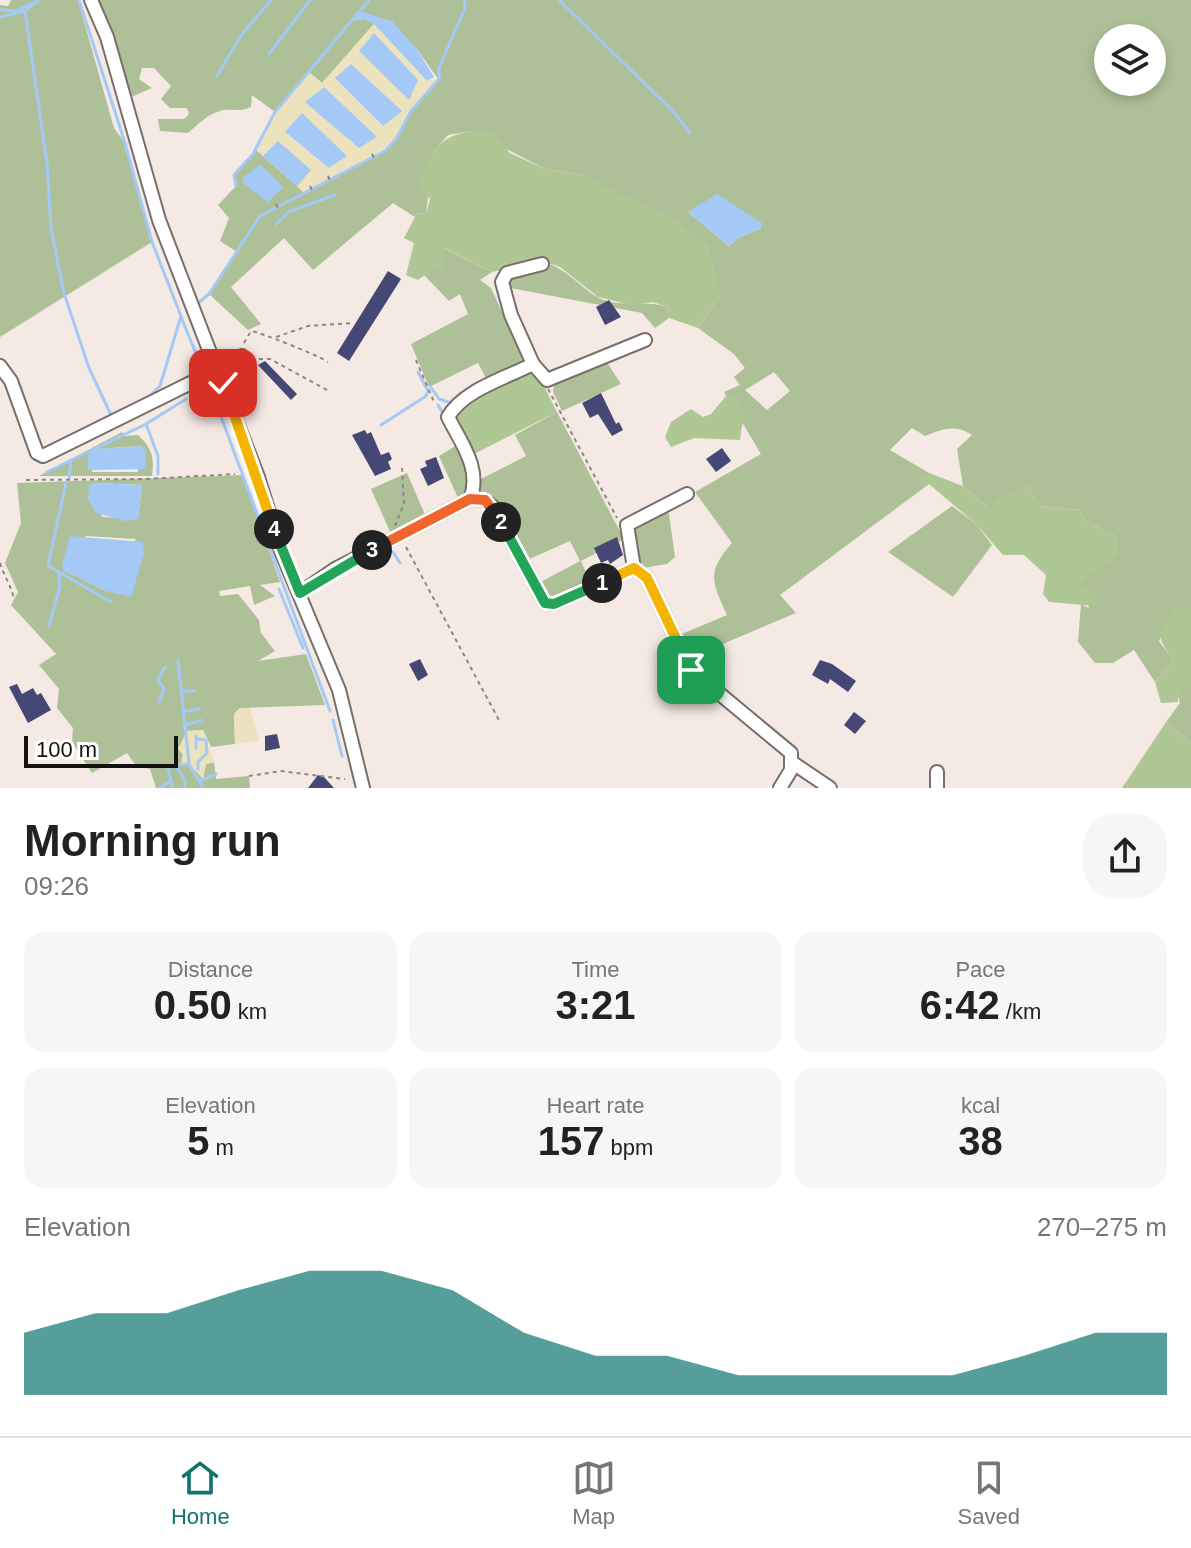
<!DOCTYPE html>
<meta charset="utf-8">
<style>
body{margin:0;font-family:Arial,sans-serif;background:#f6f6f6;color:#222;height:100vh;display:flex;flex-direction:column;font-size:30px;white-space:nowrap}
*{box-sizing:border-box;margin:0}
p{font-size:26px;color:#767676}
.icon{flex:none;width:44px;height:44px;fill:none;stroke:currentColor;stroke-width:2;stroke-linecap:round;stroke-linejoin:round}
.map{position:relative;height:788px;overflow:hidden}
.panel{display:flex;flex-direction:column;background:#fff;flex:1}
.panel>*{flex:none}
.buttons{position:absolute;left:1094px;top:24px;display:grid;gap:16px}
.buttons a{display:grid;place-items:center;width:72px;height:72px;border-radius:50%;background:#fff;box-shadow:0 4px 12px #0003;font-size:40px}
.scale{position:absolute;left:24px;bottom:20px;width:154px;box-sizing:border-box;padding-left:8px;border:4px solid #15110f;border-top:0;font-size:22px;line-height:28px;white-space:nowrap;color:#15110f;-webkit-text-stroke:6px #fff;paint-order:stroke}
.pin{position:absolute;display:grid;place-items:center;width:68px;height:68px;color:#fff;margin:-34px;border-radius:16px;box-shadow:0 4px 12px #0006}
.km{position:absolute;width:40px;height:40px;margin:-20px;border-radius:50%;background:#222;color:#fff;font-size:22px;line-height:40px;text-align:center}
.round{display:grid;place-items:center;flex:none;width:84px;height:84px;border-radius:32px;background:#f6f6f6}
.head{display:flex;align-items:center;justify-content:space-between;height:136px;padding:0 24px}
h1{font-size:44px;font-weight:800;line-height:60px}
.stats{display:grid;grid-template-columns:repeat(3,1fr);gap:12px;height:136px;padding:8px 24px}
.stats div{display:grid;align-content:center;border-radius:20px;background:#f6f6f6;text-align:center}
.stats b{font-size:40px;font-weight:800}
.stats small{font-size:22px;font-weight:400}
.stats p{font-size:22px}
.chart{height:224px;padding:16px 24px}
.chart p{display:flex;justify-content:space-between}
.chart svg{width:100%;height:144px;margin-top:8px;fill:#0f766e;opacity:.7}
.menu{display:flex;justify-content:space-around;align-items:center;height:112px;border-top:2px solid #e0e0e0;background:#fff;font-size:22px;color:#767676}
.menu a{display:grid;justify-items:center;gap:4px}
.menu .selected{color:#0f766e}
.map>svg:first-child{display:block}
.green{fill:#adc098;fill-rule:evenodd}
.forest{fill:#afc794}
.sand{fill:#ece2bd;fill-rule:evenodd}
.water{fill:#a5c9f6}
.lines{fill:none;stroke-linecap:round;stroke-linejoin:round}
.stream{stroke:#a5c9f6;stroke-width:3}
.building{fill:#454774}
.minor-casing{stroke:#796f6a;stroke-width:16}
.path{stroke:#8f8682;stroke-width:2;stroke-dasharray:4 4;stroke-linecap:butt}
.minor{stroke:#fff;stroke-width:12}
.split-1-casing{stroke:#fff;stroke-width:16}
.split-2-casing{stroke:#fff;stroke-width:16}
.split-3-casing{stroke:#fff;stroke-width:16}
.split-4-casing{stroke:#fff;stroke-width:16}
.split-5-casing{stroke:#fff;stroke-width:16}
.split-1{stroke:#f5b400;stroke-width:10}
.split-2{stroke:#22a559;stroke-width:10}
.split-3{stroke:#f0652b;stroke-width:10}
.split-4{stroke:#22a559;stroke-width:10}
.split-5{stroke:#f5b400;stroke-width:10}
</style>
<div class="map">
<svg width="1191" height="788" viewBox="0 0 1191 788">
<rect width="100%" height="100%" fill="#f5e9e3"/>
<!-- green -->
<g class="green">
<path d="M11,0H78L114,128L125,143L152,242L0,337V5L8,6Z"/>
<path d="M87,0H1191V607H1177L1159,641L1173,660L1155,682L1134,650L1113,663H1095L1078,642L1081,604L1089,608L1081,583L1117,537L1084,519L1080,510L1041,506L1027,486L991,510L963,486L957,449L972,435C955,424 943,429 925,436L912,428L890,450L929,473L920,477L929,484L780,595L796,613L687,659L677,636L727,615C712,582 706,572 732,543L695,492L761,454L724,392L740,385L734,377L745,368L734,354L698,328L720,296L587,176L545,169L472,131L448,135L433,152L426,214L417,213L415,217L393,203L313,270L284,238L231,287L261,324L248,330L209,294L237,252L220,241L229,218L218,205L236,186L234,175L256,150L305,193L385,151L396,139L411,111L438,79L417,49L362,12L352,20L365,19L374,24L322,83L308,71L275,112L252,95L251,107C240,112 235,109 224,110C210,112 198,124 188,133L160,131L158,119H184L189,114L187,108H170L161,99L171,86L154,68H142L139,79L152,88L120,102L107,46ZM1108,38H1152V82H1108ZM688,212L761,229L739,237L729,246ZM774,372L790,391L767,410L745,390Z"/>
<path d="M443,248L492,272L480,280L491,288L526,364L488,382L478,363L429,387L411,344L468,314L460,294L449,301L424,275Z"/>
<path d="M549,264C569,271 580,287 597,297C619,309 644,299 667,307L669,318L655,328L642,313L506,287L511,275Z"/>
<path d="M606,361L621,384L562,411L553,392L554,384Z"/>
<path d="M557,412L624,539L581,561L591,584L550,601L537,584L580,561L570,541L525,561L497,505L475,495L481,479L526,456L515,435Z"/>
<path d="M122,432L125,436L138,435C151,447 155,457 152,476H39ZM141,446L138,472H92L96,449Z"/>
<path d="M457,445L472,473L467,495L459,500L439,456Z"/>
<path d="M407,473L426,517L392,536L371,489Z"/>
<path d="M243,475L280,582L260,585L275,596L254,605L250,586L219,591L220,596L238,594L259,620L261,633L275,651L258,661L306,654L325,705L240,708L234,714L235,744L211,747L203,730L187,731L181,765L189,764L203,778L206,764L214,762L216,779L249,776L250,788H156L150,769L136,766L127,753L92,773L72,742L73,728L57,708L59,689L39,665L56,654L11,605L18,592L5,563L21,523L17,483ZM93,483L142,485L138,519L102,517ZM86,536L136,539L106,591L65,571Z"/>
<path d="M952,506L976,524L992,545L953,597L888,552Z"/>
<path d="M668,507L675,557L667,564L642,568L637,564L630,528Z"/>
<path d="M1188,684H1191V743L1166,722L1180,703L1178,696Z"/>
</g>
<!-- forest -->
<g class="forest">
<path d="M472,131L491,132L510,153L545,169L587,176L600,185L675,219L709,246L720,296L698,328L669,318L667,307L653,302L631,305L598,297L560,267L541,261L492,272L444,248L442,269L430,271L418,280L406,275L414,243L404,238L417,213L426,214L430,199L418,184C432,153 435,137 472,131Z"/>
<path d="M529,371L542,382L557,412L472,455L455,419L456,411L468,401Z"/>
<path d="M726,396L736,400L744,413L740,440L694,438L671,447L665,437L671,422L691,409L703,417L711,414Z"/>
<path d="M929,473L963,486L991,510L997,500L1027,486L1041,506L1080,510L1084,519L1117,537L1118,554L1081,583L1097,596L1096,606L1049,602L1043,594L1046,575L1024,555H1003L976,524L929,484L923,487L920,476Z"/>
<path d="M1177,607H1191V684L1178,696V702L1161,703L1155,682L1173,660C1154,633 1157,632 1177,607Z"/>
<path d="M1166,722L1191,743V788H1122Z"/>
</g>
<!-- sand -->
<g class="sand">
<path d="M374,24L426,81L439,79L411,111L396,139L385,151L304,193L297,186L310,170L278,141L263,156L256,150L275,112L308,71L322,83ZM336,79L401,111L382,126ZM302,114L346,156V157L329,168L285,133Z"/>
<path d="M240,708H250L259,741L235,744L234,714Z"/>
<path d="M203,730L214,762L206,764L203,779L189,764L180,766L184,756L178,749L187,731Z"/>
</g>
<!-- water -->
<g class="water">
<path d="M362,12L392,21L417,49L434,77L427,81L374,24L365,19L350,21Z"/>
<path d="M374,33L418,80L409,100L359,51Z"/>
<path d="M351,64L402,111L383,126L335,78Z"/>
<path d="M324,87L377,137L359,148L305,102Z"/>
<path d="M302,113L347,156L329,168L285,132Z"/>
<path d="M278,141L311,170L297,186L263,156Z"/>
<path d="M261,165L283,187L268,202L243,183V177Z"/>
<path d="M717,194L762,223L761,229L739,237L729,246L688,212Z"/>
<path d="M141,446L146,450L145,469L88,470V455L96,449Z"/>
<path d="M93,483L142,485L138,519L125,521L96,513L88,499L89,485Z"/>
<path d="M70,536L143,542L144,553L131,597L106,591L64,571L62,566Z"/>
</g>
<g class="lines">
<!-- stream -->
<g class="stream">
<path d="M79,0L125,143L152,242L181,316L160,386L145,401"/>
<path d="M559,0L674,112L690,133"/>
<path d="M0,10L17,11L34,2"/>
<path d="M25,11L47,163L51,228L64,293L89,368L111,415"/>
<path d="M0,17L25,11L39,0"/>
<path d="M269,54L310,0"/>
<path d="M217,76L242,34L271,0"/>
<path d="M236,186L234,175L253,154L275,112L369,0"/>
<path d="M276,224L290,211L335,195"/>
<path d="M498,293L505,314"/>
<path d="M197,304L209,294L260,216L385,151L396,139L411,111L439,79V68L465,8L464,0"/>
<path d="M181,317L204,373"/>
<path d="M430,386L439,399L451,403"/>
<path d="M193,395L206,388"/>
<path d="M213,395L330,711"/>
<path d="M438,405L444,415"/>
<path d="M146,424L158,456V474"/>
<path d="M381,425L426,396L428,391L418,372"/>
<path d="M47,472L146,424L186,399"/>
<path d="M69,479L71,460"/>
<path d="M66,483L48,566L111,602"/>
<path d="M384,549L393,552L400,563"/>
<path d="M279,589L303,648"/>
<path d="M49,626L60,586L59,572"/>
<path d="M178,660L189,764L203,788"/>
<path d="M183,691H195"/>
<path d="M159,702L164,689L158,680L165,667"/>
<path d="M183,712L199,709"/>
<path d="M333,720L342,756"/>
<path d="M183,726L201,720"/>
<path d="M196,748V736"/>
<path d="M175,765L185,780V788"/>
<path d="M175,765L189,764"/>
<path d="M168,768L173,788"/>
<path d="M198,769V762L207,753L206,740L198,739"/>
<path d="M199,781L216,774"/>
<path d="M160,788L170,781"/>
</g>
</g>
<!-- building -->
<g class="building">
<path d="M388,271L401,279L349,361L337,353Z"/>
<path d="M609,300L621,317L605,325L596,307Z"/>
<path d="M265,361L297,394L291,400L258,365Z"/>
<path d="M601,393L616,424L619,422L623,430L612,436L598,414L590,418L582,403Z"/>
<path d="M365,430L367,434L371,432L381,455L389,452L392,459L388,462L391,469L375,476L352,435Z"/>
<path d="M722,448L731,461L716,472L706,459Z"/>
<path d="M436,457L444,478L428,486L420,469L427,466L425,461Z"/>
<path d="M617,537L623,555L610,564L608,560L601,563L594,548Z"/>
<path d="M420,659L428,675L418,681L409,664Z"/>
<path d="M820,660L832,664L856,681L848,692L830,679L828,684L812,675Z"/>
<path d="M17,684L22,694L33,688L37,695L41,693L51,710L28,723L9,687Z"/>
<path d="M854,712L866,721L855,734L844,725Z"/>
<path d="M277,734L280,748L265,751V736Z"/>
<path d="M318,775L324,777L334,788H308Z"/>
</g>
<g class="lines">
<!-- minor casing -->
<g class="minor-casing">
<g id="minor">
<path d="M91,0L107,37L159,220L258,477L281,551L339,690L363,788"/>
<path d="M533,364L511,315L502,282L507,273L542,264"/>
<path d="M0,366L11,381L37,453L43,456L217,370"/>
<path d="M223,383L242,356"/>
<path d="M470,499C482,469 461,443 448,417C463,390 506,378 533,364L547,380L645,340"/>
<path d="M634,568L647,578L691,670L791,753V770L780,788"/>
<path d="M300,593L335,569L470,499L485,500L493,507L545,603L554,604L634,568L627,525L687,494"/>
<path d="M793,763L830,788"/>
<path d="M937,788V772"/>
</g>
</g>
<!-- path -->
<g class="path">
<path d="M372,154L375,160"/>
<path d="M328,176L331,183"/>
<path d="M310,186L313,192"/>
<path d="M276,204L279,211"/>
<path d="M276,337L308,326L352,323"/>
<path d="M244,343L251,331C260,332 322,357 328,362"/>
<path d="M251,359H270L327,390"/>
<path d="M416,360L434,402"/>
<path d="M548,389L617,518"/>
<path d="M26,480L146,479L235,474"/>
<path d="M395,526L404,504L402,468"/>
<path d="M406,547L500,722"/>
<path d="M0,563C4,576 11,585 14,599"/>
<path d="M249,776L281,771L345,779"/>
</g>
<!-- minor -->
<use href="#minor" class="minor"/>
</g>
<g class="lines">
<!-- split-1 casing -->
<g class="split-1-casing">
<path id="split-1" d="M602,583L634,568L647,578L691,670"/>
</g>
<!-- split-2 casing -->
<g class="split-2-casing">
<path id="split-2" d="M501,522L545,603L554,604L602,583"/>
</g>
<!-- split-3 casing -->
<g class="split-3-casing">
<path id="split-3" d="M372,550L470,499L485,500L501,522"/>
</g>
<!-- split-4 casing -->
<g class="split-4-casing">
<path id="split-4" d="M274,529L300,593L372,550"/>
</g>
<!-- split-5 casing -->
<g class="split-5-casing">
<path id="split-5" d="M223,383L274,529"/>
</g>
<!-- split-1 -->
<use href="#split-1" class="split-1"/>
<!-- split-2 -->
<use href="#split-2" class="split-2"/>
<!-- split-3 -->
<use href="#split-3" class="split-3"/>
<!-- split-4 -->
<use href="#split-4" class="split-4"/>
<!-- split-5 -->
<use href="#split-5" class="split-5"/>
</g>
</svg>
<div class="buttons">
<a><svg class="icon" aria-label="layers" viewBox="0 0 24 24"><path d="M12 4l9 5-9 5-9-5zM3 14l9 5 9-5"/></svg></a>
</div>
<div class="scale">100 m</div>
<div class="pin" style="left:691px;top:670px;background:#1e9e55"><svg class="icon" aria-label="arrive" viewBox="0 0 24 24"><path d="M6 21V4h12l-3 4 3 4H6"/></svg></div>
<div class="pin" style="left:223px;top:383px;background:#d93025"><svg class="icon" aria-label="check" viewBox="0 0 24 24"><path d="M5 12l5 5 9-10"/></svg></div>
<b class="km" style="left:602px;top:583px">1</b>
<b class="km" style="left:501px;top:522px">2</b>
<b class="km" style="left:372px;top:550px">3</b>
<b class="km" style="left:274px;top:529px">4</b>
</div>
<section class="panel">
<div class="head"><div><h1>Morning run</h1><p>09:26</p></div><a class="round"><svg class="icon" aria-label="share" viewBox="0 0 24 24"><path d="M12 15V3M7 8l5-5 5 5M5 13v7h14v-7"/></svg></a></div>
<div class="stats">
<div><p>Distance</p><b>0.50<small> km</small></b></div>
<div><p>Time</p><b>3:21</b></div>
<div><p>Pace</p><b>6:42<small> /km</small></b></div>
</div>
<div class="stats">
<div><p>Elevation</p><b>5<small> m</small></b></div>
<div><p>Heart rate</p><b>157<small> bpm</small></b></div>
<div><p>kcal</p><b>38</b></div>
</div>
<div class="chart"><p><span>Elevation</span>270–275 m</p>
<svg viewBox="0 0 160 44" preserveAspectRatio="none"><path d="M0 44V25L10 19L20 19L30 12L40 6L50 6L60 12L70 25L80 32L90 32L100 38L110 38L120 38L130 38L140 32L150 25L160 25V44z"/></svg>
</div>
</section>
<nav class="menu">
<a class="selected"><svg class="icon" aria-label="home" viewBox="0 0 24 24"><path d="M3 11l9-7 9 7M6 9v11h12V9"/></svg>Home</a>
<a><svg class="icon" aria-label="map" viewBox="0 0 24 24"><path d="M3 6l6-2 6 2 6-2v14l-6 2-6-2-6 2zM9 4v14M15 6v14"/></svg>Map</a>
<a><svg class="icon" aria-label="saved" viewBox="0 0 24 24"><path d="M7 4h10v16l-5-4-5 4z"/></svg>Saved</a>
</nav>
